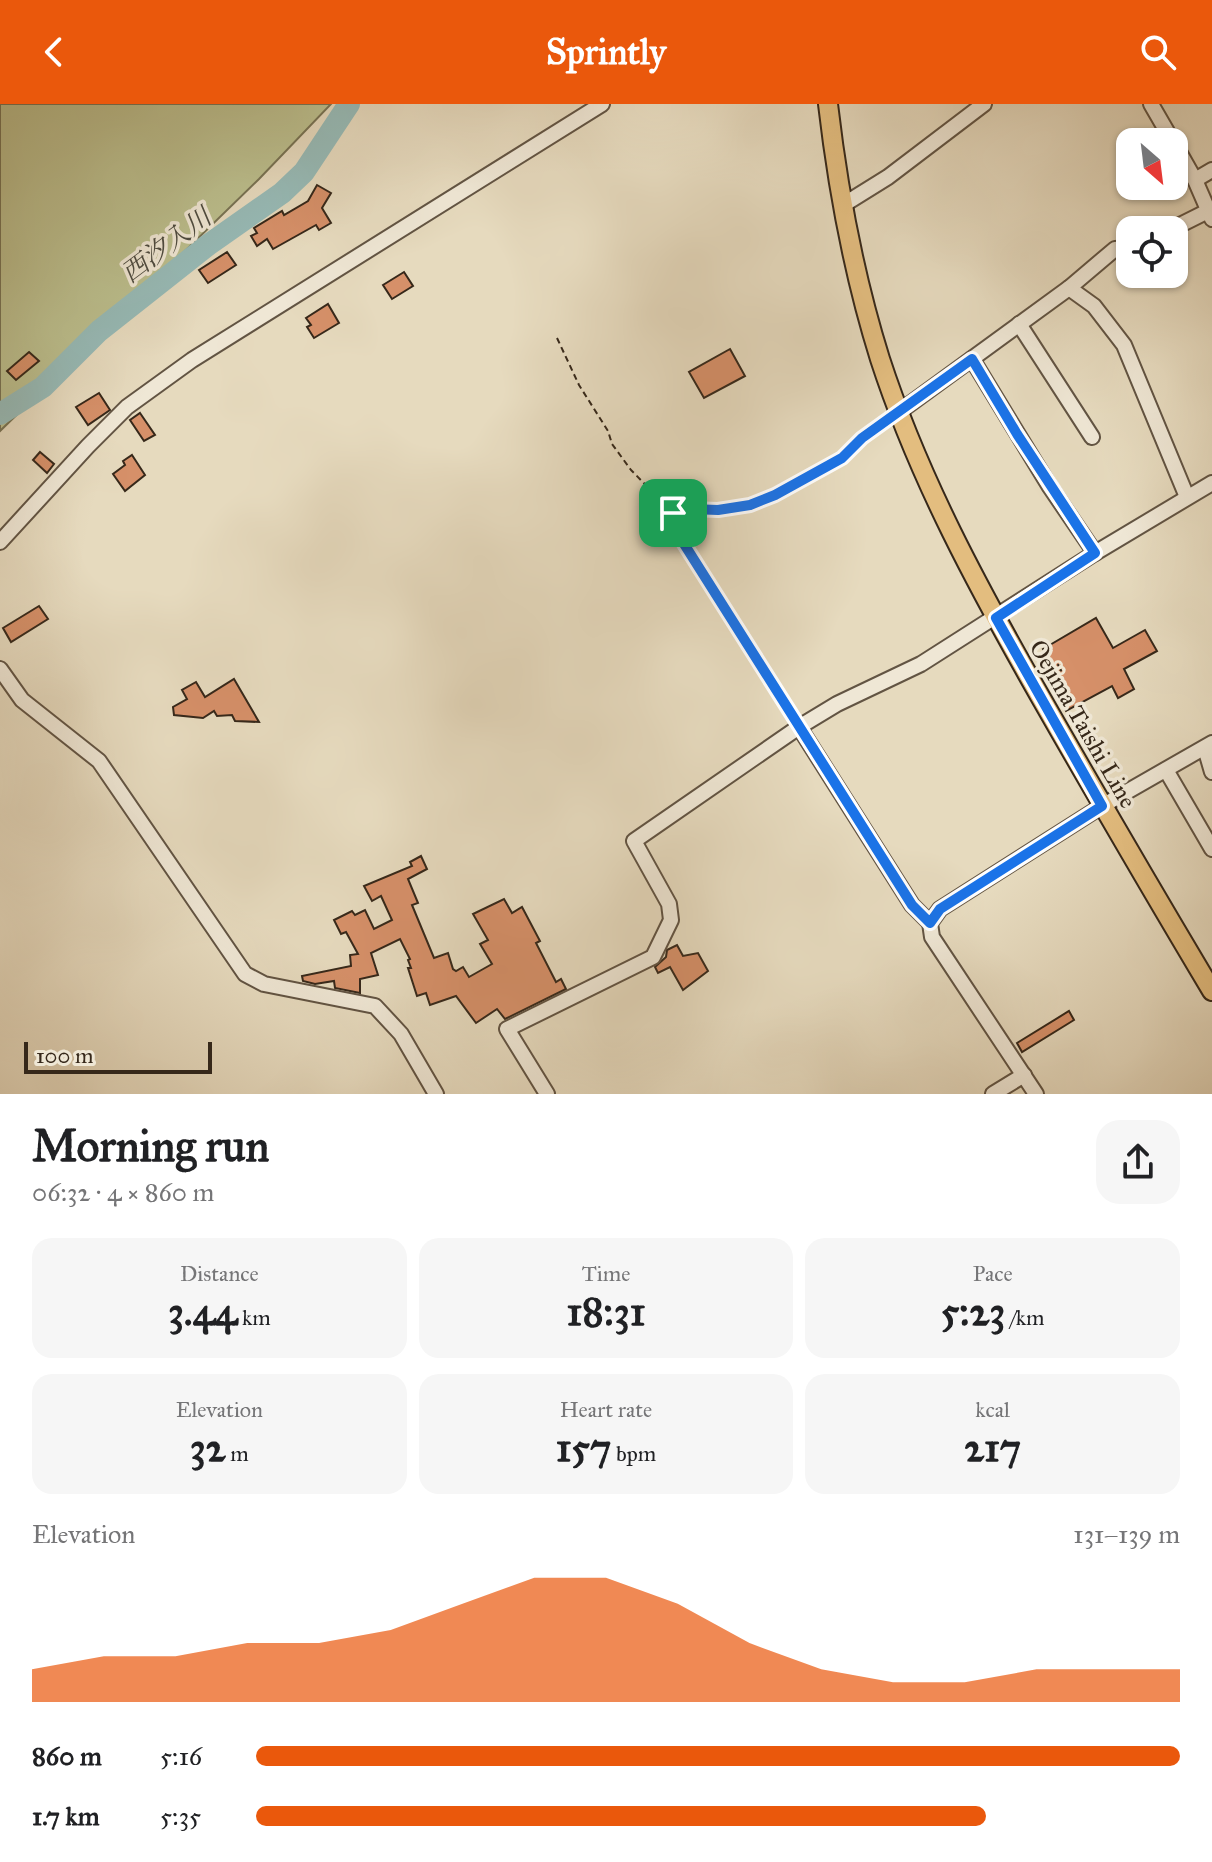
<!DOCTYPE html>
<meta charset="utf-8">
<style>
body{margin:0;font-family:"IM FELL Great Primer","Noto Serif JP",serif;background:#f6f6f6;color:#202124;height:100vh;display:flex;flex-direction:column;font-size:30px;white-space:nowrap}
*{box-sizing:border-box;margin:0}
p{font-size:26px;color:#757577}
.icon{flex:none;width:44px;height:44px;fill:none;stroke:currentColor;stroke-width:2;stroke-linecap:round;stroke-linejoin:round}
.map{position:relative;height:990px;overflow:hidden}
.sheet{display:flex;flex-direction:column;background:#fff;flex:1}
.sheet>*{flex:none}
.needle{width:52px;rotate:152deg}
.tools{position:absolute;left:1116px;top:24px;display:grid;gap:16px}
.tools a{display:grid;place-items:center;width:72px;height:72px;border-radius:16px;background:#fff;box-shadow:0 2px 6px #0004;font-size:40px}
.scale{position:absolute;left:24px;bottom:20px;width:188px;box-sizing:border-box;padding-left:8px;border:4px solid #36281a;border-top:0;font-size:22px;line-height:28px;white-space:nowrap;color:#36281a;-webkit-text-stroke:6px #efe7d5;paint-order:stroke}
.pin{position:absolute;display:grid;place-items:center;width:68px;height:68px;color:#fff;margin:-34px;border-radius:16px;box-shadow:0 4px 12px #0006}
.round{display:grid;place-items:center;flex:none;width:84px;height:84px;border-radius:24px;background:#f6f6f6}
.overview{display:flex;align-items:center;justify-content:space-between;height:136px;padding:0 32px}
h1{font-size:44px;font-weight:800;line-height:60px}
.metrics{display:grid;grid-template-columns:repeat(3,1fr);gap:12px;height:136px;padding:8px 32px}
.metrics div{display:grid;align-content:center;border-radius:20px;background:#f6f6f6;text-align:center}
.metrics b{font-size:40px;font-weight:800}
.metrics small{font-size:22px;font-weight:400}
.metrics p{font-size:22px}
.chart{height:224px;padding:16px 32px}
.chart p{display:flex;justify-content:space-between}
.chart svg{width:100%;height:144px;margin-top:8px;fill:#ea580c;opacity:.7}
ul{padding:0 32px;list-style:none;font-size:26px}
li{display:grid;grid-template-columns:128px 96px 1fr;align-items:center;height:60px}
li i{height:20px;border-radius:10px;background:#ea580c}
header{display:flex;justify-content:space-between;align-items:center;height:104px;padding:0 32px;background:#ea580c;color:#fff;font-size:36px;font-weight:800}
.map>svg:first-child{display:block}
.green{fill:#bbbe8d;stroke:#787354;stroke-width:2}
.lines{fill:none;stroke-linecap:round;stroke-linejoin:round}
.river{stroke:#97bab6;stroke-width:22}
.building{fill:#d69069;stroke:#36281a;stroke-width:2}
.minor-casing{stroke:#625443;stroke-width:18}
.major-casing{stroke:#36281a;stroke-width:22}
.path{stroke:#36281a;stroke-width:2;stroke-dasharray:6 4;stroke-linecap:butt}
.minor{stroke:#efe7d5;stroke-width:14}
.major{stroke:#e3bd7f;stroke-width:18}
.route-casing{stroke:#fff;stroke-width:16}
.route{stroke:#1a73e8;stroke-width:10}
.labels{text-anchor:middle;stroke-width:7;stroke-linejoin:round;paint-order:stroke}
.street-label{font-size:24px;fill:#36281a;stroke:#efe7d5}
.water-label{font-size:26px;font-style:italic;fill:#4e4c41;stroke:#efe7d5}
</style>
<header><svg class="icon" aria-label="back" viewBox="0 0 24 24"><path d="M15 5l-7 7 7 7"/></svg>Sprintly<svg class="icon" aria-label="search" viewBox="0 0 24 24"><circle cx="10" cy="10" r="6"/><path d="M15 15l6 6"/></svg></header>
<div class="map">
<svg width="1212" height="990" viewBox="0 0 1212 990">
<rect width="100%" height="100%" fill="#e6dabe"/>
<filter id="stains"><feTurbulence type="fractalNoise" baseFrequency=".0025" numOctaves="4"/><feColorMatrix values="0 0 0 0 .2 0 0 0 0 .09 0 0 0 0 .02 0 0 0 .5 -.17"/></filter>
<radialGradient id="worn" r=".72"><stop offset=".6" stop-color="#630" stop-opacity="0"/><stop offset="1" stop-color="#630" stop-opacity=".3"/></radialGradient>
<!-- green -->
<path class="green" d="M0,0H331L259,75L0,327Z"/>
<g class="lines">
<!-- river -->
<path class="river" d="M0,310L43,283L99,227L208,141L282,89L304,68L349,0"/>
</g>
<!-- building -->
<g class="building">
<path d="M317,81L331,89L322,104L331,119L319,126L316,121L273,145L267,135L257,142L251,132L257,129L254,124L282,107L284,111L308,97Z"/>
<path d="M227,148L236,161L208,179L199,166Z"/>
<path d="M404,168L413,182L392,195L383,181Z"/>
<path d="M328,200L339,219L314,234L307,223L311,221L306,214Z"/>
<path d="M730,245L745,272L704,294L689,268Z"/>
<path d="M29,248L39,257L16,276L7,267Z"/>
<path d="M99,289L110,306L88,321L76,303Z"/>
<path d="M140,309L155,331L144,337L130,316Z"/>
<path d="M40,348L54,360L47,369L33,356Z"/>
<path d="M132,351L145,371L125,387L113,370L125,361L123,357Z"/>
<path d="M39,502L48,515L11,538L3,524Z"/>
<path d="M1096,514L1113,544L1145,526L1157,547L1124,565L1134,585L1118,594L1112,582L1066,607L1051,578L1060,573L1043,545Z"/>
<path d="M234,575L259,618L235,617L232,611L217,612L214,607L203,614L174,611L173,603L187,595L182,586L196,578L205,593Z"/>
<path d="M421,752L427,765L408,775L418,799L412,801L434,854L448,849L453,865L456,867L463,863L469,873L492,860L480,840L488,836L473,810L504,795L512,809L522,803L540,837L536,839L556,878L561,875L566,885L505,915L497,905L476,919L456,892L430,901L426,889L417,892L408,864H411L408,856L410,855L400,835L371,849L378,871L360,875V889L335,884L334,877L315,880L303,877L302,872L351,862L350,851L358,850L346,828L341,830L334,816L352,807L355,811L365,806L374,825L392,816L381,792L372,797L364,782L412,762L410,758Z"/>
<path d="M677,841L683,852L698,849L708,867L683,886L670,863L658,869L655,863L666,853L667,846Z"/>
<path d="M1069,907L1074,916L1022,948L1017,939Z"/>
</g>
<g class="lines">
<!-- minor casing -->
<g class="minor-casing">
<g id="minor">
<path d="M1151,0L1173,38"/>
<path d="M1174,39L1195,76L1212,115"/>
<path d="M1195,76L1212,66"/>
<path d="M843,101L888,73L984,0"/>
<path d="M1170,126L1208,107"/>
<path d="M1069,184L1094,202L1124,241L1187,393"/>
<path d="M1019,220L1092,333"/>
<path d="M972,255L1050,383L1095,449"/>
<path d="M899,308L1069,184L1115,145L1130,144"/>
<path d="M0,438L88,342L127,303L192,256L602,0"/>
<path d="M0,565L22,596L99,657L245,870L264,880L375,902L401,930L436,990"/>
<path d="M799,623L912,801L930,819"/>
<path d="M1205,644L1212,668"/>
<path d="M1166,666L1212,745"/>
<path d="M547,990L507,925L653,853L671,816L669,800L634,737L799,623L837,600L921,560L1095,449L1212,379"/>
<path d="M993,990L1024,971"/>
<path d="M1036,990L932,833L930,819L940,805L1102,702L1212,639"/>
</g>
</g>
<!-- major casing -->
<g class="major-casing">
<path id="major" d="M828,0C838,86 854,172 880,255C919,375 979,485 1041,594C1097,692 1154,790 1212,887"/>
</g>
<!-- path -->
<g class="path">
<path d="M557,234L579,281L608,327L612,340L631,366L673,409L691,405L718,406L750,401L775,391L842,354L862,334L885,318"/>
<path d="M673,409L674,424L792,612"/>
</g>
<!-- minor -->
<use href="#minor" class="minor"/>
<!-- major -->
<use href="#major" class="major"/>
</g>
<g class="lines">
<!-- route casing -->
<g class="route-casing">
<path id="route" d="M972,255L1017,330L1095,449L996,514L1102,702L940,805L930,819L912,801L674,424L673,409L691,405L718,406L750,401L775,391L842,354L862,334Z"/>
</g>
<!-- route -->
<use href="#route" class="route"/>
</g>
<g class="labels">
<!-- street labels -->
<g class="street-label">
<text transform="translate(1083 620) rotate(60)" y="8">Oejima Taishi Line</text>
</g>
<!-- water labels -->
<g class="water-label">
<text transform="translate(166 141) rotate(-37)" y="9">西汐入川</text>
</g>
</g>
<rect width="100%" height="100%" filter="url(#stains)"/>
<rect width="100%" height="100%" fill="url(#worn)"/>
</svg>
<div class="tools">
<a><svg class="needle" viewBox="-14 -14 28 28"><path d="M0-13l5 13h-10z" fill="#e53935"/><path d="M0 13l5-13h-10z" fill="#757577"/></svg></a>
<a><svg class="icon" aria-label="locate" viewBox="0 0 24 24"><circle cx="12" cy="12" r="6"/><path d="M12 2v4M12 18v4M2 12h4M18 12h4"/></svg></a>
</div>
<div class="scale">100 m</div>
<div class="pin" style="left:673px;top:409px;background:#1e9e55"><svg class="icon" aria-label="arrive" viewBox="0 0 24 24"><path d="M6 21V4h12l-3 4 3 4H6"/></svg></div>
</div>
<section class="sheet">
<div class="overview"><div><h1>Morning run</h1><p>06:32 · 4 × 860 m</p></div><a class="round"><svg class="icon" aria-label="share" viewBox="0 0 24 24"><path d="M12 15V3M7 8l5-5 5 5M5 13v7h14v-7"/></svg></a></div>
<div class="metrics">
<div><p>Distance</p><b>3.44<small> km</small></b></div>
<div><p>Time</p><b>18:31</b></div>
<div><p>Pace</p><b>5:23<small> /km</small></b></div>
</div>
<div class="metrics">
<div><p>Elevation</p><b>32<small> m</small></b></div>
<div><p>Heart rate</p><b>157<small> bpm</small></b></div>
<div><p>kcal</p><b>217</b></div>
</div>
<div class="chart"><p><span>Elevation</span>131–139 m</p>
<svg viewBox="0 0 160 44" preserveAspectRatio="none"><path d="M0 44V34L10 30L20 30L30 26L40 26L50 22L60 14L70 6L80 6L90 14L100 26L110 34L120 38L130 38L140 34L150 34L160 34V44z"/></svg>
</div>
<ul>
<li><b>860 m</b>5:16<i style="width:100%"></i></li>
<li><b>1.7 km</b>5:35<i style="width:79%"></i></li>
</ul>
</section>
